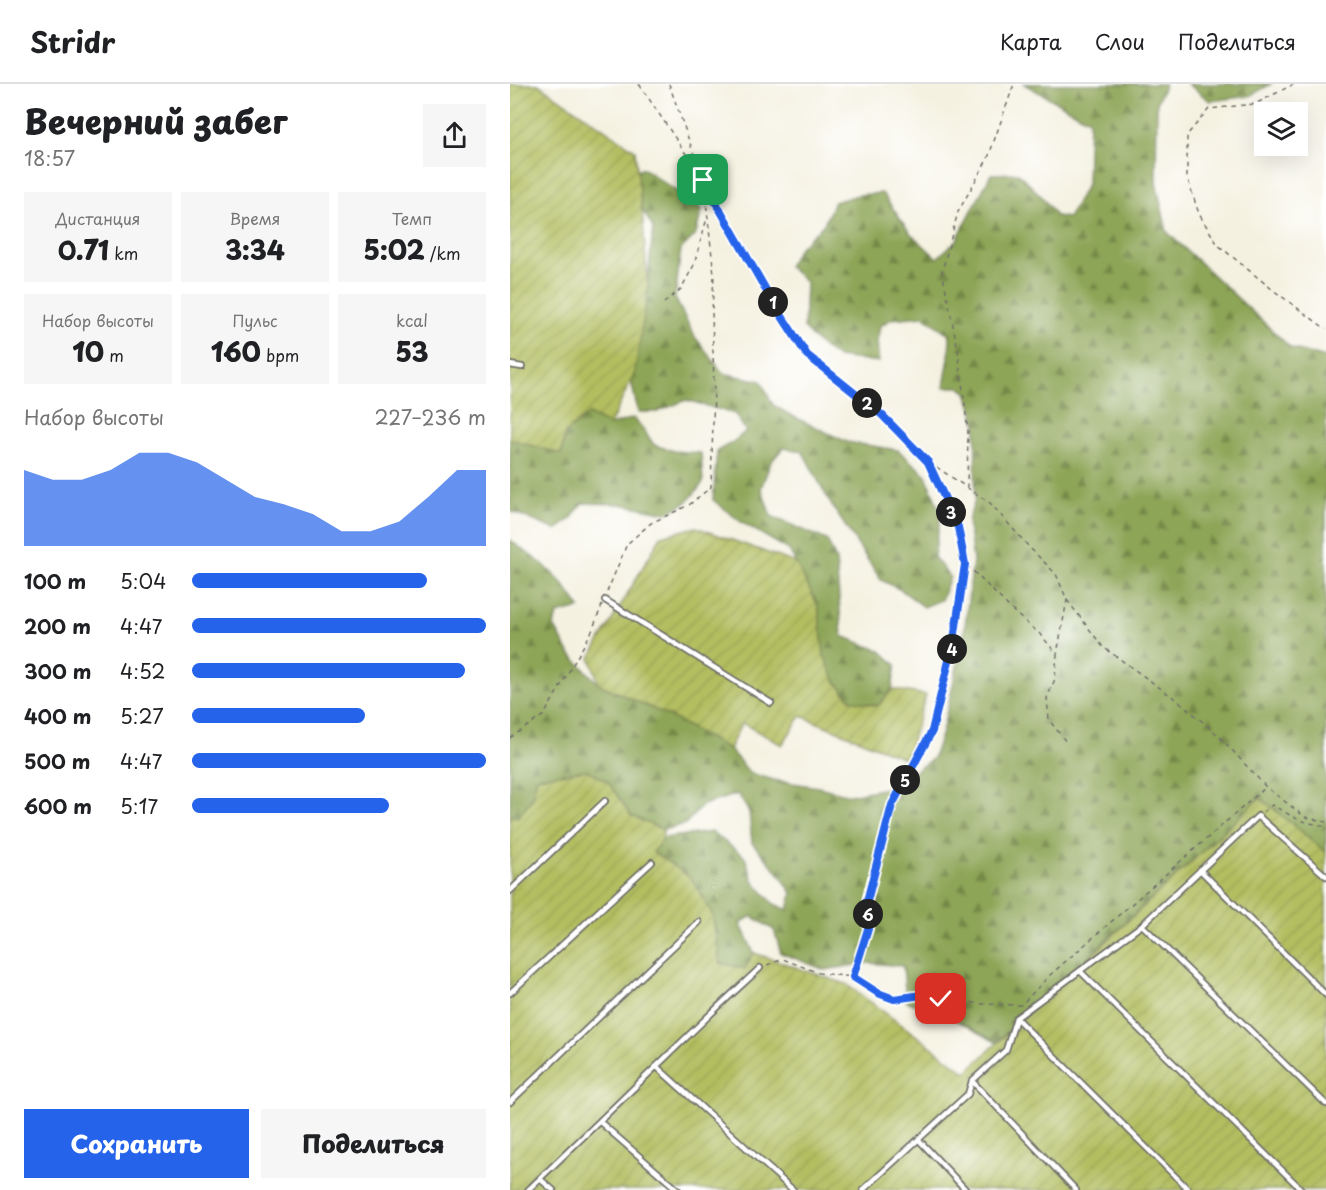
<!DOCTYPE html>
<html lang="ru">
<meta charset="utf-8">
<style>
body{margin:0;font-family:"Playpen Sans",sans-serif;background:#f6f6f6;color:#202124;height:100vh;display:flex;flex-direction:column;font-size:22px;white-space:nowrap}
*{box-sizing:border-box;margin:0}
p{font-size:20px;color:#757577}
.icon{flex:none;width:33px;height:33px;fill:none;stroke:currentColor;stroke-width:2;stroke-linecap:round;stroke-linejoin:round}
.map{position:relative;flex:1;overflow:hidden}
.drawer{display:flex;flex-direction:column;background:#fff;width:510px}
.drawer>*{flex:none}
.fabs{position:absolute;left:744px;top:18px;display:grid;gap:12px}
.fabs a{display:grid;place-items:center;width:54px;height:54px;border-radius:0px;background:#fff;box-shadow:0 6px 24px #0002;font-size:30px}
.pin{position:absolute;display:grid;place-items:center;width:51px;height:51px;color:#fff;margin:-26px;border-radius:12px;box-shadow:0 3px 9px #0006}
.km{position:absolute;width:30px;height:30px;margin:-15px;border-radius:50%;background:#222;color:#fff;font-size:16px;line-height:30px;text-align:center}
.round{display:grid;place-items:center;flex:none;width:63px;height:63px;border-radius:0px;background:#f6f6f6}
.overview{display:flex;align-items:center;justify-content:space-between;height:102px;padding:0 24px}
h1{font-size:33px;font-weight:800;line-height:45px}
.stats{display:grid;grid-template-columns:repeat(3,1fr);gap:9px;height:102px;padding:6px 24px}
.stats div{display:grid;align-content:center;border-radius:0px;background:#f6f6f6;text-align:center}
.stats b{font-size:26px;font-weight:800}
.stats small{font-size:16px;font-weight:400}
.stats p{font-size:16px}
.chart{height:168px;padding:12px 24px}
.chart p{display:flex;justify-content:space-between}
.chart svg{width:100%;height:108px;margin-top:6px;fill:#2563eb;opacity:.7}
.primary-button{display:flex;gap:12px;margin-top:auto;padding:12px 24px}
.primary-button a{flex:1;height:69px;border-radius:0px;background:#2563eb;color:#fff;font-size:24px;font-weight:800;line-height:69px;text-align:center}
.primary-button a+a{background:#f6f6f6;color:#202124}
ul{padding:0 24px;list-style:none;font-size:20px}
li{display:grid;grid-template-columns:96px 72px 1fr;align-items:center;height:45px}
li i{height:15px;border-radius:8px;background:#2563eb}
header{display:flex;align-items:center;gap:36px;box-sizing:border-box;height:84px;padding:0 30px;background:#fff;border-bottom:2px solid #e0e0e0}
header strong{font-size:28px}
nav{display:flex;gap:33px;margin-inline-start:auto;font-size:21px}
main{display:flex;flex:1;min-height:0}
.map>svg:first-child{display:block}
.forest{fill:url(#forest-firs);stroke:#5c6840;stroke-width:1.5}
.garden{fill:url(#garden-furrows);stroke:#6e7446;stroke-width:1.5}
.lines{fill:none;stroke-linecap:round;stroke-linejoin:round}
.lane-casing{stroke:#71706a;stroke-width:8}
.path{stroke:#71706a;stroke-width:1.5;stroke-dasharray:4.5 4.5;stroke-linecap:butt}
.lane{stroke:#fff;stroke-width:4.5}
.route-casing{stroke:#fff;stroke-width:12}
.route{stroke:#2563eb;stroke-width:8}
</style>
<header>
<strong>Stridr</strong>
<nav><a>Карта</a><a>Слои</a><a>Поделиться</a></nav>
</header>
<main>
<section class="drawer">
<div class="overview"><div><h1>Вечерний забег</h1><p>18:57</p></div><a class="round"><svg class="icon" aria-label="share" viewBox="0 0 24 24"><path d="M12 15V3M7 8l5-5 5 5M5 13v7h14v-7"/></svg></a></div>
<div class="stats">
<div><p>Дистанция</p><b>0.71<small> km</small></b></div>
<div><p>Время</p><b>3:34</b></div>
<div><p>Темп</p><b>5:02<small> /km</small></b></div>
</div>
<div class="stats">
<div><p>Набор высоты</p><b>10<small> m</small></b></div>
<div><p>Пульс</p><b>160<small> bpm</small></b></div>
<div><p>kcal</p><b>53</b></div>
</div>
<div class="chart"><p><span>Набор высоты</span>227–236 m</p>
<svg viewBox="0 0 160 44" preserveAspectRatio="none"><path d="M0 44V13L10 17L20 17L30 13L40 6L50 6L60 10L70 17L80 24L90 27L100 31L110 38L120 38L130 34L140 24L150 13L160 13V44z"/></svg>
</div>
<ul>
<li><b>100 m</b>5:04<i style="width:80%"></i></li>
<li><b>200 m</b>4:47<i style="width:100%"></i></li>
<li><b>300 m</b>4:52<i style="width:93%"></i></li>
<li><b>400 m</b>5:27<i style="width:59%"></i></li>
<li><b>500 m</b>4:47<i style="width:100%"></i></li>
<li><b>600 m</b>5:17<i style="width:67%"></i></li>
</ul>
<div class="primary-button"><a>Сохранить</a><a>Поделиться</a></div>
</section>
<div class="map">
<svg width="816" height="1106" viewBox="0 0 816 1106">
<defs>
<pattern id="forest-firs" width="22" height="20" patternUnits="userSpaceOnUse" patternTransform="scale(1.5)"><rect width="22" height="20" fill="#8da556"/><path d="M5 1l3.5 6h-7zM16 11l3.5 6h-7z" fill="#738747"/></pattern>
<pattern id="garden-furrows" width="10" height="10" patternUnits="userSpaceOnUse" patternTransform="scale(1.5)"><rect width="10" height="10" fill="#b2be60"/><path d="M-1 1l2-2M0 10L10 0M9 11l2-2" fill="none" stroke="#99a354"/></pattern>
</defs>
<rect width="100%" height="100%" fill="#fff"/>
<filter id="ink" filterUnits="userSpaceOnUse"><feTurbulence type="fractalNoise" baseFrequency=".0167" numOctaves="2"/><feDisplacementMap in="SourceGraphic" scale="12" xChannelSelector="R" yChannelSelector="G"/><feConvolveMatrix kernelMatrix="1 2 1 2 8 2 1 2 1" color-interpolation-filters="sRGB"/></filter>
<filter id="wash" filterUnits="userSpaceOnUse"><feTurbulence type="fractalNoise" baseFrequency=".008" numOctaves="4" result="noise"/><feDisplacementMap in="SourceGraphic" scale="24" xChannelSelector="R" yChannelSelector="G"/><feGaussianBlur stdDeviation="1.35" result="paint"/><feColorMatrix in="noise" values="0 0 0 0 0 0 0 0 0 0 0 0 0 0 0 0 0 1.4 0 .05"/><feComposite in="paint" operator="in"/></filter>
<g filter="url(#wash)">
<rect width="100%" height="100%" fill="#f4f1e0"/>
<!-- forest -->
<g class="forest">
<path d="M514,0H655L647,18L646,98L657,148L781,264L816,274V768L750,714L486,958L442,934L396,917L393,882L358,879L315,886L271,869L264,846L242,832L230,839L244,869L236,885L210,879L202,830L181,794L142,768L153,754L202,748L235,773L244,798L264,820L278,826L282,809L268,788L242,759L239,728L228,710L193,721L175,740L153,746L121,732L98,698L77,686L27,693L22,715L8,733L0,732V456L35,482L53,500L70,524L47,530L44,542L59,569L89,600L159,632L219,665L240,689L264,696L308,703L340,711L382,703L423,674L432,648L453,557L463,477L458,437L465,415L466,338L457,308L449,303H434L439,274L440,251L413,232L381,235L370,242L367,257L369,278L327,273L311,262L294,245L296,198L278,182L289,164L314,140L324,118L348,111L372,109L400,149L427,174L446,157L481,90L508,89L532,113L546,132L558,134L577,100L579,36Z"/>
<path d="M678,0H761L740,12L700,17Z"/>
<path d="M133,84L192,125L186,150L171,165L165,214L185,253L213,289L251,297L263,321L282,332L337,358L388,366L416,391L431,430L424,473L440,493L431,516L414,523L391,506L371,496L322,422L292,367L273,364L261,378L251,404L261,432L317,456L326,476L332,552L371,567L386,581L382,605L368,622L341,616L324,595L314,571L308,522L279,466L231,438L203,416L207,367L223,358L236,347L225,330L176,316L147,328H128L118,284L135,225L143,144L132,125L74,116Z"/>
<path d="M0,242L100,341L124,334L134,346L144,361L164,367L191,369L193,399L177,418L157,429L110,420L72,419L61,435L46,446L0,427V355L51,370L55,349Z"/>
</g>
<!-- garden -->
<g class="garden">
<path d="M0,0H28L125,66L133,136L138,205L125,288L100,341L79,330L55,349L51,370L0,355Z"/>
<path d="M186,443L286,479L308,522L314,571L324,595L341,616L368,622L382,605L416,611L396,675L291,632L272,661L232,639L219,665L159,632L89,600L80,574L151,452Z"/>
<path d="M77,686L98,698L121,732L153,746V754L143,768L181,794L202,830L210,879L235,885L244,869L336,900L456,988L750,714L816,768V1106H0V732L8,733L22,715L27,693Z"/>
</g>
</g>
<g filter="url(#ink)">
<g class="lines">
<!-- lane casing -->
<g class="lane-casing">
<g id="lane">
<path d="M0,281L12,283"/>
<path d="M95,516L261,619"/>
<path d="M690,786L816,911"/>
<path d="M0,807L95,717"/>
<path d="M632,841L816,1020"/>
<path d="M570,887L792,1106"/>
<path d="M0,909L142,778"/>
<path d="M506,934L679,1106"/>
<path d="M147,983L283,1106"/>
<path d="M462,997L496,966L506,934L632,841L748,732L816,792"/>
<path d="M0,1018L189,838"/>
<path d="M90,1038L168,1106"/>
<path d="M409,1056L456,1106"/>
<path d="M30,1095L43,1106"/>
<path d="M18,1106L210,921L250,884"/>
<path d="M353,1106L458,1010L462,997L566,1106"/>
</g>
</g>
<!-- path -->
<g class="path">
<path d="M129,0L190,91"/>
<path d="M159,0L193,96L264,220L297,271L372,331L418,378L448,443L455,480L444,556L422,647L382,721L358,817V845L343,893L368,909L384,915L412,911L472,920L511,921L540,891L756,703"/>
<path d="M784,0L745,20L699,25L677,51V93L689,130L708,161L763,206L816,245"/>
<path d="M154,219L171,205L184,181L197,134"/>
<path d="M419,378L480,419L519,463L546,490L557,516L547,570"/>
<path d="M457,404L458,347L448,266L432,187L448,128L478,74L504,0"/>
<path d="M457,481L506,530L530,550L547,570L545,595L537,614L539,636L557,659"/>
<path d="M97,508L117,460L141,439L179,421L201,403L204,306L202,227L204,191L194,98"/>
<path d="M557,516L593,563L671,619L709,652L756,703L795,733L816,738"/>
<path d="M0,654L34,631L82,547L92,521"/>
<path d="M753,728L762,721L789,736L816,743"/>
<path d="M257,881L273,875L309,889L343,893"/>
</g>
<!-- lane -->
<use href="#lane" class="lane"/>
</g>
</g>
<g class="lines" filter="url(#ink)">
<!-- route casing -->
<g class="route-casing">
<path id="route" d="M193,96L264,220L297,271L372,331L418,378L448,443L455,480L444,556L422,647L382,721L357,817L358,845L343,893L368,909L384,915L412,911L431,915"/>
</g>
<!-- route -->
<use href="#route" class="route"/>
</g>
</svg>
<div class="fabs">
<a><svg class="icon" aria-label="layers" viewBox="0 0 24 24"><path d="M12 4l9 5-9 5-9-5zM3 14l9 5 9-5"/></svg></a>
</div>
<div class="pin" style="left:193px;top:96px;background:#1e9e55"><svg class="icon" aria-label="arrive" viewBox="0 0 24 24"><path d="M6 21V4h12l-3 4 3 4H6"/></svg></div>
<div class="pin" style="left:431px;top:915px;background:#d93025"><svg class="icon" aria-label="check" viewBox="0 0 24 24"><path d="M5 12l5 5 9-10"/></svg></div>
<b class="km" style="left:263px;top:218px">1</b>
<b class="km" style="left:357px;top:319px">2</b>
<b class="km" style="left:441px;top:428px">3</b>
<b class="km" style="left:442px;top:565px">4</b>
<b class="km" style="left:395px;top:696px">5</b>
<b class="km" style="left:358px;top:830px">6</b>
</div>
</main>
